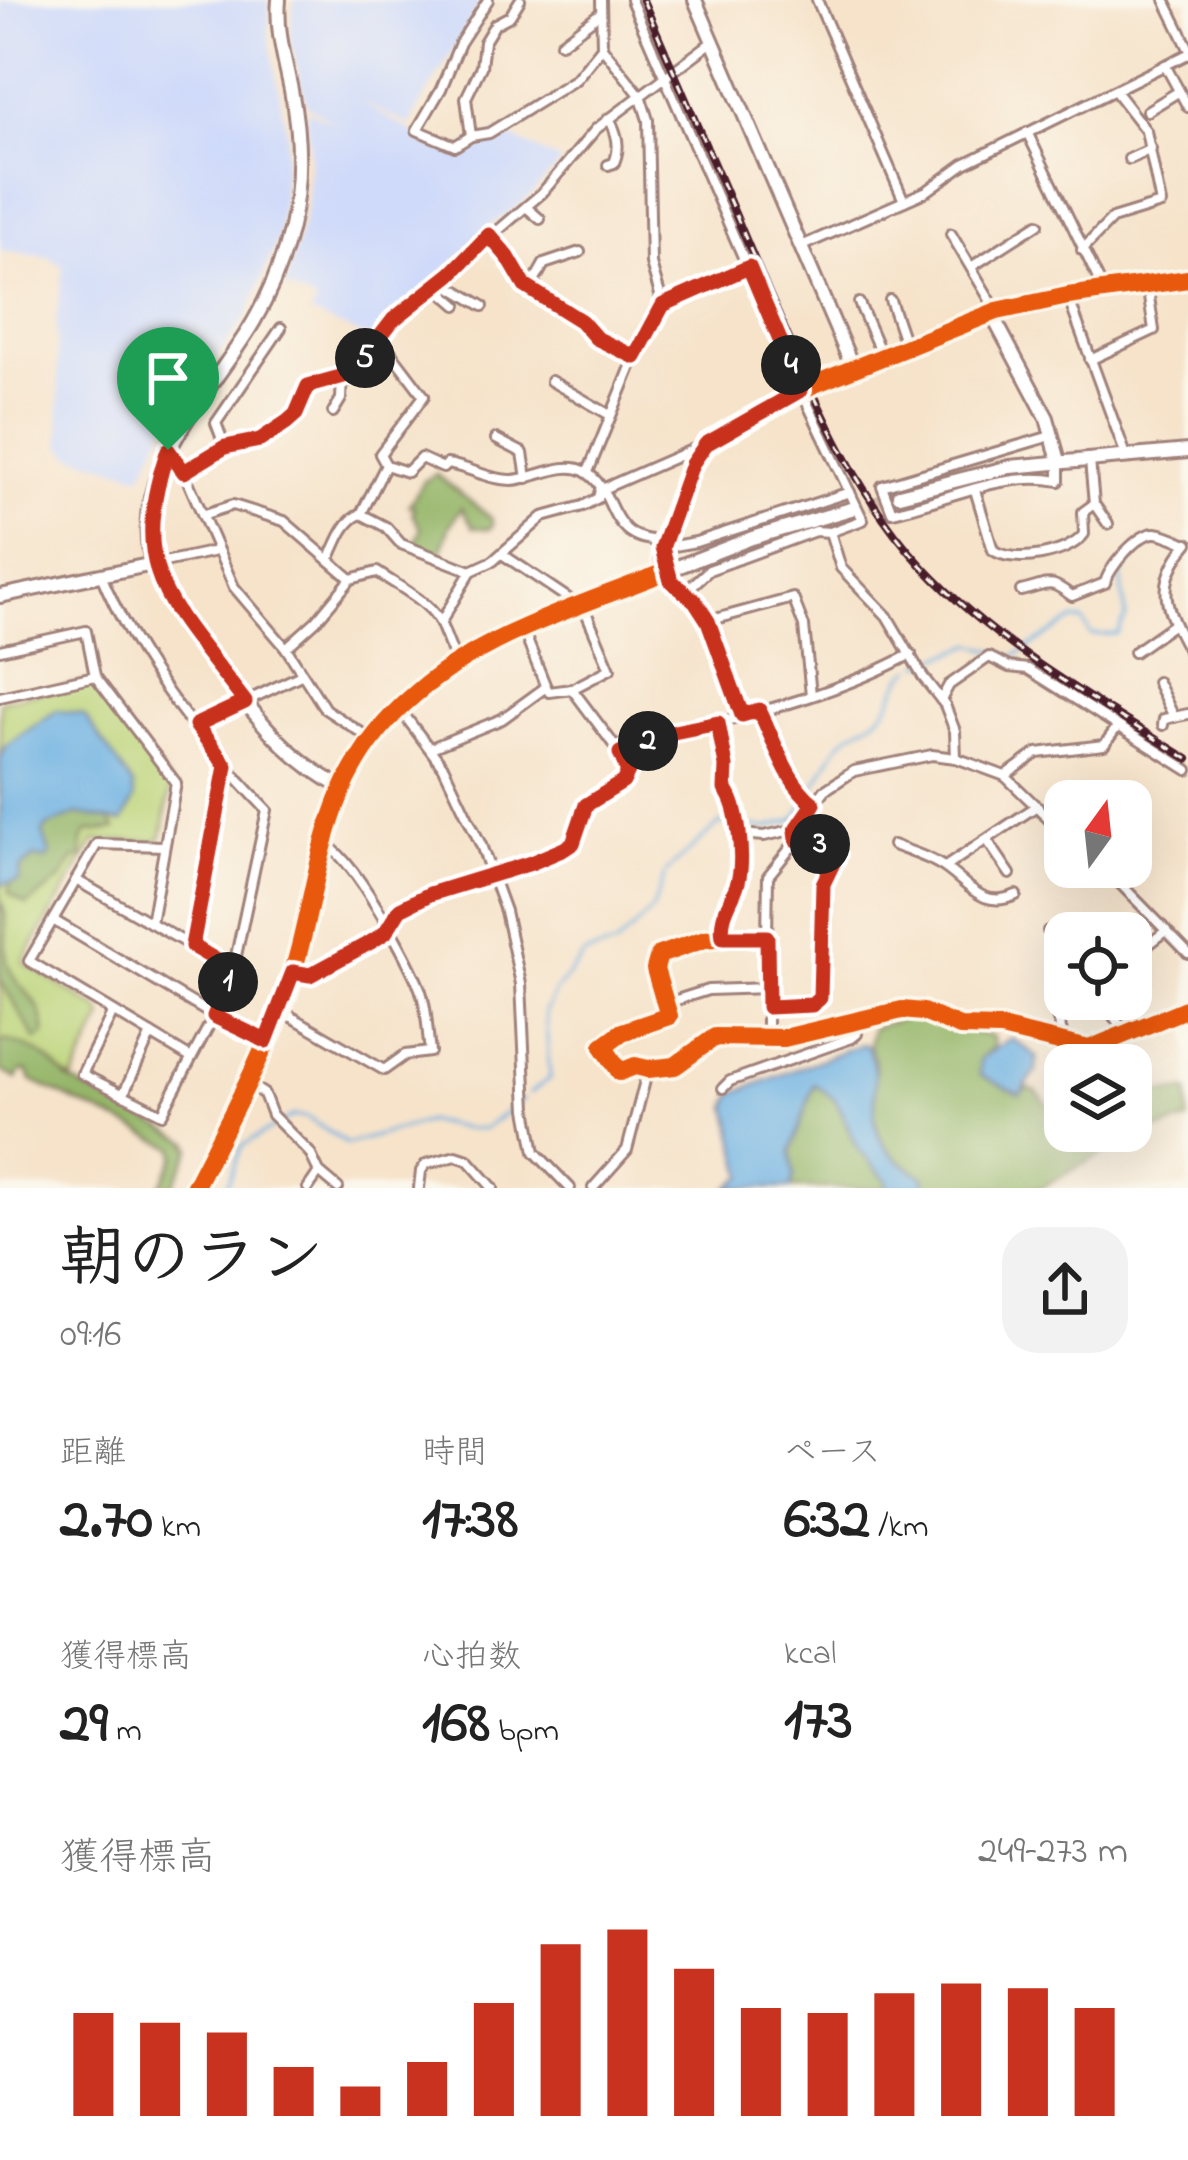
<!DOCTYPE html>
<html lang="ja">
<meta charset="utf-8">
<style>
body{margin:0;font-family:"Indie Flower","Klee One",sans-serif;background:#f2f2f2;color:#222;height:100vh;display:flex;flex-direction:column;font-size:45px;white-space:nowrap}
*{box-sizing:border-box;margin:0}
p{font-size:39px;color:#767676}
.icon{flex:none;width:66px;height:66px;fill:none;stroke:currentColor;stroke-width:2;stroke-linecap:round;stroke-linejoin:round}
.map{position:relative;height:1188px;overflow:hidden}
.panel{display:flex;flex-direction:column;background:#fff;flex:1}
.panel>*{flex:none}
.needle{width:78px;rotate:15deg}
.fabs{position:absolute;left:1044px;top:780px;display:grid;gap:24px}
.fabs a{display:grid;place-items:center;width:108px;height:108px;border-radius:24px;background:#fff;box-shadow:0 12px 48px #0002;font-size:60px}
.pin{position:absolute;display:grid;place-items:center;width:102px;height:102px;color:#fff;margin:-123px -51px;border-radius:50% 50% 50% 0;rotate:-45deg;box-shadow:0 0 12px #0007}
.pin .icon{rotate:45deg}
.km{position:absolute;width:60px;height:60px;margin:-30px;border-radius:50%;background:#222;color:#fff;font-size:33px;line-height:60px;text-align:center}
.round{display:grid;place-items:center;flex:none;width:126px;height:126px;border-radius:36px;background:#f2f2f2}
.head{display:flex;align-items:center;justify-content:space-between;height:204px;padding:0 60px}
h1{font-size:66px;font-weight:700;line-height:90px}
.figures{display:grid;grid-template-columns:repeat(3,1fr);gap:18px;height:204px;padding:12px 60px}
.figures div{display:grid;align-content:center}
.figures b{font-size:60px;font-weight:700}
.figures small{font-size:33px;font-weight:400}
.figures p{font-size:33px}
.chart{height:336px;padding:24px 60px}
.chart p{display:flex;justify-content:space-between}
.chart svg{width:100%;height:216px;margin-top:12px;stroke:#c8321e;stroke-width:6}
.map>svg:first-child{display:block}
.built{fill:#cfdafa}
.green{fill:#bcd479;stroke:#837a52;stroke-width:3}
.forest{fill:#95b669;stroke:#706a4a;stroke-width:3}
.water{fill:#6db1e2;stroke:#5c6886;stroke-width:3}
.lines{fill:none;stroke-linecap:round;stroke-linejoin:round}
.stream{stroke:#6db1e2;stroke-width:3}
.secondary-tunnel{stroke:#d4bcaa;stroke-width:12;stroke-dasharray:12 6;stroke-linecap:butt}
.street-casing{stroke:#a0817a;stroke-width:14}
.secondary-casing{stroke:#a0817a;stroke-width:18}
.street{stroke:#fff;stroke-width:8}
.secondary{stroke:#fff;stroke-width:12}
.rail-casing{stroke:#4a1f2b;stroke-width:8}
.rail{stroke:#fbf7ec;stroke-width:3;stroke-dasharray:9;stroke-linecap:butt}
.cycleway-casing{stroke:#fbf7ec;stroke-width:26}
.cycleway{stroke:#e8590c;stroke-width:18}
.route-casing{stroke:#fff;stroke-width:24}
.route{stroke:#c8321e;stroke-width:15}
</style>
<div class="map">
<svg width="1188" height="1188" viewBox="0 0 1188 1188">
<rect width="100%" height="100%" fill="#fbf7ec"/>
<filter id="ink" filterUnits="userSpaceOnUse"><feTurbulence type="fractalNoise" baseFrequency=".00833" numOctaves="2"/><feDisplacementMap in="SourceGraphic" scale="24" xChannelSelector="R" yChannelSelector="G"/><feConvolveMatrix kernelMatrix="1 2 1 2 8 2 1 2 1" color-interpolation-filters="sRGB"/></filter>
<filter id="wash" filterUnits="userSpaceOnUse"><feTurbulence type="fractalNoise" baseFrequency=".004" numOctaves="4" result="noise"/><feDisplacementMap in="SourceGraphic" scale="48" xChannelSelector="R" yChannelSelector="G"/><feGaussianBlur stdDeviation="2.7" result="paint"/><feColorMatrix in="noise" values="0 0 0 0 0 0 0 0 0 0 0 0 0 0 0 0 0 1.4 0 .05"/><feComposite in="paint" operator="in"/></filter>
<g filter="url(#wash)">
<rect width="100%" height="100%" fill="#f6e3ca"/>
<!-- built -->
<g class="built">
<path d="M0,0H269V36L287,136L279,236L247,316L165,427L142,475L71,455L61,445L56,324L63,267L49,257L0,251Z"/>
<path d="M294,0H482L409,125L352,97L431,143L456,149L501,132L561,162L526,200L492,224L438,278L390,316L374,340L310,314L316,302L285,288L306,211L310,157L307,110L338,125L307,105L290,41Z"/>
</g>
<!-- green -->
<path class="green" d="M91,681L171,785L162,836L157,841H95L23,962L100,1010L103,1017L73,1080L22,1051L0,1054V701Z"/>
<!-- forest -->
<g class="forest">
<path d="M436,474L491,518L493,524L490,529L473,527L461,508L449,527L441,553L437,555L415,544L421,529L412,514L414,507L409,505L424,481Z"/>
<path d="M66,813H107L115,829L87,832L82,841V858L74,859L60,880L27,905L9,893C11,860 39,830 66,813Z"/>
<path d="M0,900C13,922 0,945 9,967C19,995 40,990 45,1034L36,1040L0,980Z"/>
<path d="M912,1016L993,1037L994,1046L980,1059V1075L1020,1094L1028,1088L1036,1091L1057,1115L1065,1111V1131H1131V1094L1188,1091V1121L1135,1136L1040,1188H925L924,1176C885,1155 874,1138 872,1093C872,1083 877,1073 875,1064C871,1045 867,1049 872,1028Z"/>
<path d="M5,1040C32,1047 50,1057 67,1079L190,1142L188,1145L192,1147L172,1188H159L176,1155L175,1148L32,1081L27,1071L20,1072L17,1079L0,1070V1043Z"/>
<path d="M814,1083L835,1099L859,1150L887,1181V1188H791L794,1177L791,1151Z"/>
</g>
<!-- water -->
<g class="water">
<path d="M57,710L84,715L133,785L134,800L123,822L77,814L46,827L43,833L50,855L45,860L35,857L21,868L19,881L0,885V759L5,746Z"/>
<path d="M1011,1038L1037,1056L1036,1072L1020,1094L980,1075V1059Z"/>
<path d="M861,1044L867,1046C892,1105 844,1133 924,1177L925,1188H887V1180L859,1150L835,1099L814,1084L791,1151L794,1177L791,1188H728L744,1176L728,1107L734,1093Z"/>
</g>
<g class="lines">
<!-- stream -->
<g class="stream">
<path d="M921,664L974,644L1013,657L1073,620L1083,621L1091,635L1117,634L1126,617L1121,575C1146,541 1147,532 1188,553"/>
<path d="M530,1093L550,1078L545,1012L554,993L585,954L616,946L652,910L666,872L720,823L766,828L794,820C811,797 822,770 837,747C850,728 875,725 888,706C897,692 898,677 913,668"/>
<path d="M226,1188L242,1146L293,1116L306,1117L347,1144L428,1121L466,1129H484L523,1099"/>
</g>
</g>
</g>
<g filter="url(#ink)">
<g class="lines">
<!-- secondary-tunnel -->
<path class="secondary-tunnel" d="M851,509L898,496"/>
<!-- street casing -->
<g class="street-casing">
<g id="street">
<path d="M520,0L510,16L495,24L484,42L481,67L466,98L471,136L489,133L576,79L602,47"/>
<path d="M601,0L602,47L640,95L648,120L651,264L663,305"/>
<path d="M631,0L801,390L863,520L830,532L815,531L709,570L684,593L667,571"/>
<path d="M817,0L904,201"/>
<path d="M1165,0L1188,47"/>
<path d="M561,43L599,14"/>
<path d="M1165,65L1188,107"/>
<path d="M1147,111L1178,92"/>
<path d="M1027,132L1103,289"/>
<path d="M471,136L455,146L417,130L441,89L460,43L488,0"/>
<path d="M1129,159L1151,149"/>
<path d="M608,165L614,163C621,147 617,133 609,118"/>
<path d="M526,207L540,219"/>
<path d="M489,234L509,257L525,285L581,321L595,338L635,357"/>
<path d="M951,234L996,310"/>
<path d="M804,245L927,191L964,164L1188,54"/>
<path d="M1082,250L1112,219L1161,204L1146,131L1115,91"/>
<path d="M971,267L1038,224"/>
<path d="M443,282L483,306"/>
<path d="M435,286L457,305"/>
<path d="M530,289L544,264L580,252"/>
<path d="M1068,297L1127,458"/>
<path d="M890,300L906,347"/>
<path d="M859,303L882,356"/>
<path d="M1090,360L1154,330L1147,284"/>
<path d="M551,381L610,415"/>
<path d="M333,412L341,399L342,378"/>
<path d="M1051,436L882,486L892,512C945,501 1004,470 1059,481V462"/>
<path d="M496,439L523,453L527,478"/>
<path d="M225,447L216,423L281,328"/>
<path d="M170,452L184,472L225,447L270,434L296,414L307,386L351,374L393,320L542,193L596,129L712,42"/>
<path d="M1090,461L1094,504L1108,524"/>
<path d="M386,465L407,472L421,458L443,468L447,464C469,467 489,480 511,480C533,480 564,460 584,471C620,491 602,540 664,541"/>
<path d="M184,472L234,587L286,648L325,709L371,739"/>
<path d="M588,472L635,357L663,305L749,267"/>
<path d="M975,490L993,550C1014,565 1070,554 1084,534L1083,512L1094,504"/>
<path d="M205,514L233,505L284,521L351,579"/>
<path d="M361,514L386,527L401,544L471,571"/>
<path d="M830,532L841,568L887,616L923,677L945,705L955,731L956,758"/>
<path d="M1188,543C1154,584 1165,608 1188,650"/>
<path d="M662,548L696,542L850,492"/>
<path d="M502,554L572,601L576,608"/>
<path d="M329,560C337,544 343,521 361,514L386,465L380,454L424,396L380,338"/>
<path d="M155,564L216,551"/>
<path d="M101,575C136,660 203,744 267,810L233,970L214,1016L162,1114L82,1074L113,1012"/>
<path d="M1021,591C1051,584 1048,578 1072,596L1105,583C1109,568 1138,532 1156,533C1166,534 1178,540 1187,544"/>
<path d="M684,593C720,619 724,676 742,715"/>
<path d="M708,621L793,598L804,626L811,695"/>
<path d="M441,622L471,571L493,561L543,517L583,506L598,498L600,490L701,446"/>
<path d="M523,630L546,687"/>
<path d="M286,648L316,621L351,579L377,572C396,585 425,599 438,619C446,632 448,648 458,662"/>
<path d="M0,650L86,631L95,676L176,783L151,923"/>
<path d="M1134,652L1174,624"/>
<path d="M1157,682L1174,717"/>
<path d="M572,689L610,669L583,605"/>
<path d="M0,697L95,676"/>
<path d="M941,700L949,685L989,657L1009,667L1028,669L1118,726"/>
<path d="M399,708L444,768L481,845L505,911L521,984L527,1109L535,1152L570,1188"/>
<path d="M759,710C775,741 786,783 815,804"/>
<path d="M718,723L726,767L725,789C740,805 744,859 738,882C732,902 719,915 723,937L705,939L659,955L655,969L669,1016L622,1032L603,1046L620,1072L635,1066L648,1069L675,1066L715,1037L784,1038L902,1010L923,1012L960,1027L1001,1028L1089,1049L1188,1008"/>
<path d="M196,725L301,675"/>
<path d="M1163,725L1164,719L1188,714"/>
<path d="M620,753C657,736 680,733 718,723C781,707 853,686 911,654"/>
<path d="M1005,776L1037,753L1104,745L1118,726L1188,770"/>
<path d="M796,829L825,790L854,771L932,755L956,758L1005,776L1065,834"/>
<path d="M740,834L764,836L796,829L797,840L831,847L837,855L823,884L820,998L812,1005L768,1007"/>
<path d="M987,840L1010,874"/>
<path d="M893,845C911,852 932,858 948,870C971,887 984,909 1016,895"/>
<path d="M164,846L97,844L29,961L191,1058"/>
<path d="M945,867L1037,806"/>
<path d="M1104,867L1188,953"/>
<path d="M76,880L233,970"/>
<path d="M53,920L214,1016L266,1041"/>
<path d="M1048,931L1065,952"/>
<path d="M1097,932V933"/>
<path d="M724,937H767V1036"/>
<path d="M767,937L768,876L797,840"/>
<path d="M192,946L226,766"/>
<path d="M1131,958L1166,931"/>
<path d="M293,972L310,975L371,942L385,933L400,909L430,894L531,863L564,849L573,843L586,805L623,782L628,772L620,753L572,689L549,692L546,687L502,719L431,748"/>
<path d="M1065,973L1050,994L1065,1042"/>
<path d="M1102,999L1127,1036"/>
<path d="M667,1003L708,990L768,988"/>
<path d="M280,1010L384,1070L405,1055L430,1052C427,1031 427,1005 419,986C406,956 352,854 324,844"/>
<path d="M248,1084L264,1094L272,1115L310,1153L319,1172L338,1188"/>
<path d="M723,1088L730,1081L852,1038L857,1034L858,1022"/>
<path d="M123,1095L151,1034"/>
<path d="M308,1188L319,1172"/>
<path d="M419,1188L421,1171L426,1164L456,1156L468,1160L493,1188"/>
<path d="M593,1188L627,1150L648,1069"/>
</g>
</g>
<!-- secondary casing -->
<g class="secondary-casing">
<g id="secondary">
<path d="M279,0C276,31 285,60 291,90C300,135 301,182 291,227C283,260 271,292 254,321C211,395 117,480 157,576C170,606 194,633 213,659C250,709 285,759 342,787"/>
<path d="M695,0L853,368"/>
<path d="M991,313L1047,418L1059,461"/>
<path d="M899,495L1010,467L1188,451"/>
<path d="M667,571L752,538L851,509"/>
<path d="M0,596L153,564"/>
<path d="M194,1188C224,1129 257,1069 281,1007C326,891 308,785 414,695C485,633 581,606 667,571L662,558L664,541L692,464L707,444L728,431L810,386L997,311L1068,296L1188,279"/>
</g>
</g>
<!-- street -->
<use href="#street" class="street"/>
<!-- secondary -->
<use href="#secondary" class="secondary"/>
<!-- rail casing -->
<g class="rail-casing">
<path id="rail" d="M643,0C684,95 725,189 765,284C809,384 848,487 924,568C999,648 1096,701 1188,759"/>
</g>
<!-- rail -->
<use href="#rail" class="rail"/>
<!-- cycleway casing -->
<g class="cycleway-casing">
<g id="cycleway">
<path d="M718,723L726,767L725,789C740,805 744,859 738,882C732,902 719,915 723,937L705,939L659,955L655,969L669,1016L622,1032L603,1046L620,1072L635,1066L648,1069L675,1066L715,1037L784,1038L902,1010L923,1012L960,1027L1001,1028L1089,1049L1188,1008"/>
<path d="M194,1188C224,1129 257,1069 281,1007C326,891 308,785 414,695C485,633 581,606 667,571L662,558L664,541L692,464L707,444L728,431L810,386L997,311L1068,296L1188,279"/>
</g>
</g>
<!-- cycleway -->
<use href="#cycleway" class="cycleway"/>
</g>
</g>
<g class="lines" filter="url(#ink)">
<!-- route casing -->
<g class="route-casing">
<path id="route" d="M489,235L508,257L525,286L581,321L596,338L635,357L663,305L749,267L801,390L706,444L692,464L662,548L671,581L695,601L708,621L742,715L759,710C775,741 786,783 814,804L796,830L797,840L831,847L837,855L823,884L820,998L812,1005L768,1007L767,937H723C719,915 732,902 738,882C744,859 739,805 725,789L726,766L718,723L664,734L620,753L628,772L623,782L586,805L573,843L564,849L531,863L430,894L400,909L385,933L371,942L310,975L293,972L266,1041L214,1016L233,970L192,946L226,766L196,725L245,702C173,606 125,575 168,450L184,472L225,447L260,440L287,422L296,414L308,386L351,374L393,320L451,274Z"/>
</g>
<!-- route -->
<use href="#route" class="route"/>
</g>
</svg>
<div class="fabs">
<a><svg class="needle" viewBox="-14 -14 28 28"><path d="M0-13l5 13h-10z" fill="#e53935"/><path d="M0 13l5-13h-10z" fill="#767676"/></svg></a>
<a><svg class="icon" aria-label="locate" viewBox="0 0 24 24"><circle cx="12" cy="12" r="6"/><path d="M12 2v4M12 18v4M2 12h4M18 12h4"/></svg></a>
<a><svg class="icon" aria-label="layers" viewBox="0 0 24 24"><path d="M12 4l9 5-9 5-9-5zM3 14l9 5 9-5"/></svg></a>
</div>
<div class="pin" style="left:168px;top:450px;background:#1e9e55"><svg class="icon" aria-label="arrive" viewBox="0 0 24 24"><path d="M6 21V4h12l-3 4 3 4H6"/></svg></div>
<b class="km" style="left:228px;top:982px">1</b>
<b class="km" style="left:648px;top:741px">2</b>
<b class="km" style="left:820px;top:844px">3</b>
<b class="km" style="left:791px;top:365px">4</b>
<b class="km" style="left:365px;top:358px">5</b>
</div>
<section class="panel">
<div class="head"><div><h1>朝のラン</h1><p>09:16</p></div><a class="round"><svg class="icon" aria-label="share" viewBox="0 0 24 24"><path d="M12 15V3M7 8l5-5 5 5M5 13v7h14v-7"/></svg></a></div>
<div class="figures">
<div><p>距離</p><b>2.70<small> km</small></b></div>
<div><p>時間</p><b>17:38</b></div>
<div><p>ペース</p><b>6:32<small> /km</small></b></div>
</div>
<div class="figures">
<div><p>獲得標高</p><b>29<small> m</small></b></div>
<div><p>心拍数</p><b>168<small> bpm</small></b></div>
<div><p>kcal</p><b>173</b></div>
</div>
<div class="chart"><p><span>獲得標高</span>249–273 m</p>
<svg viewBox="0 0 160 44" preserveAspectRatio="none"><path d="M5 44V23M15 44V25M25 44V27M35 44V34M45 44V38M55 44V33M65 44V21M75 44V9M85 44V6M95 44V14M105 44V22M115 44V23M125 44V19M135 44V17M145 44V18M155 44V22"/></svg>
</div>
</section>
